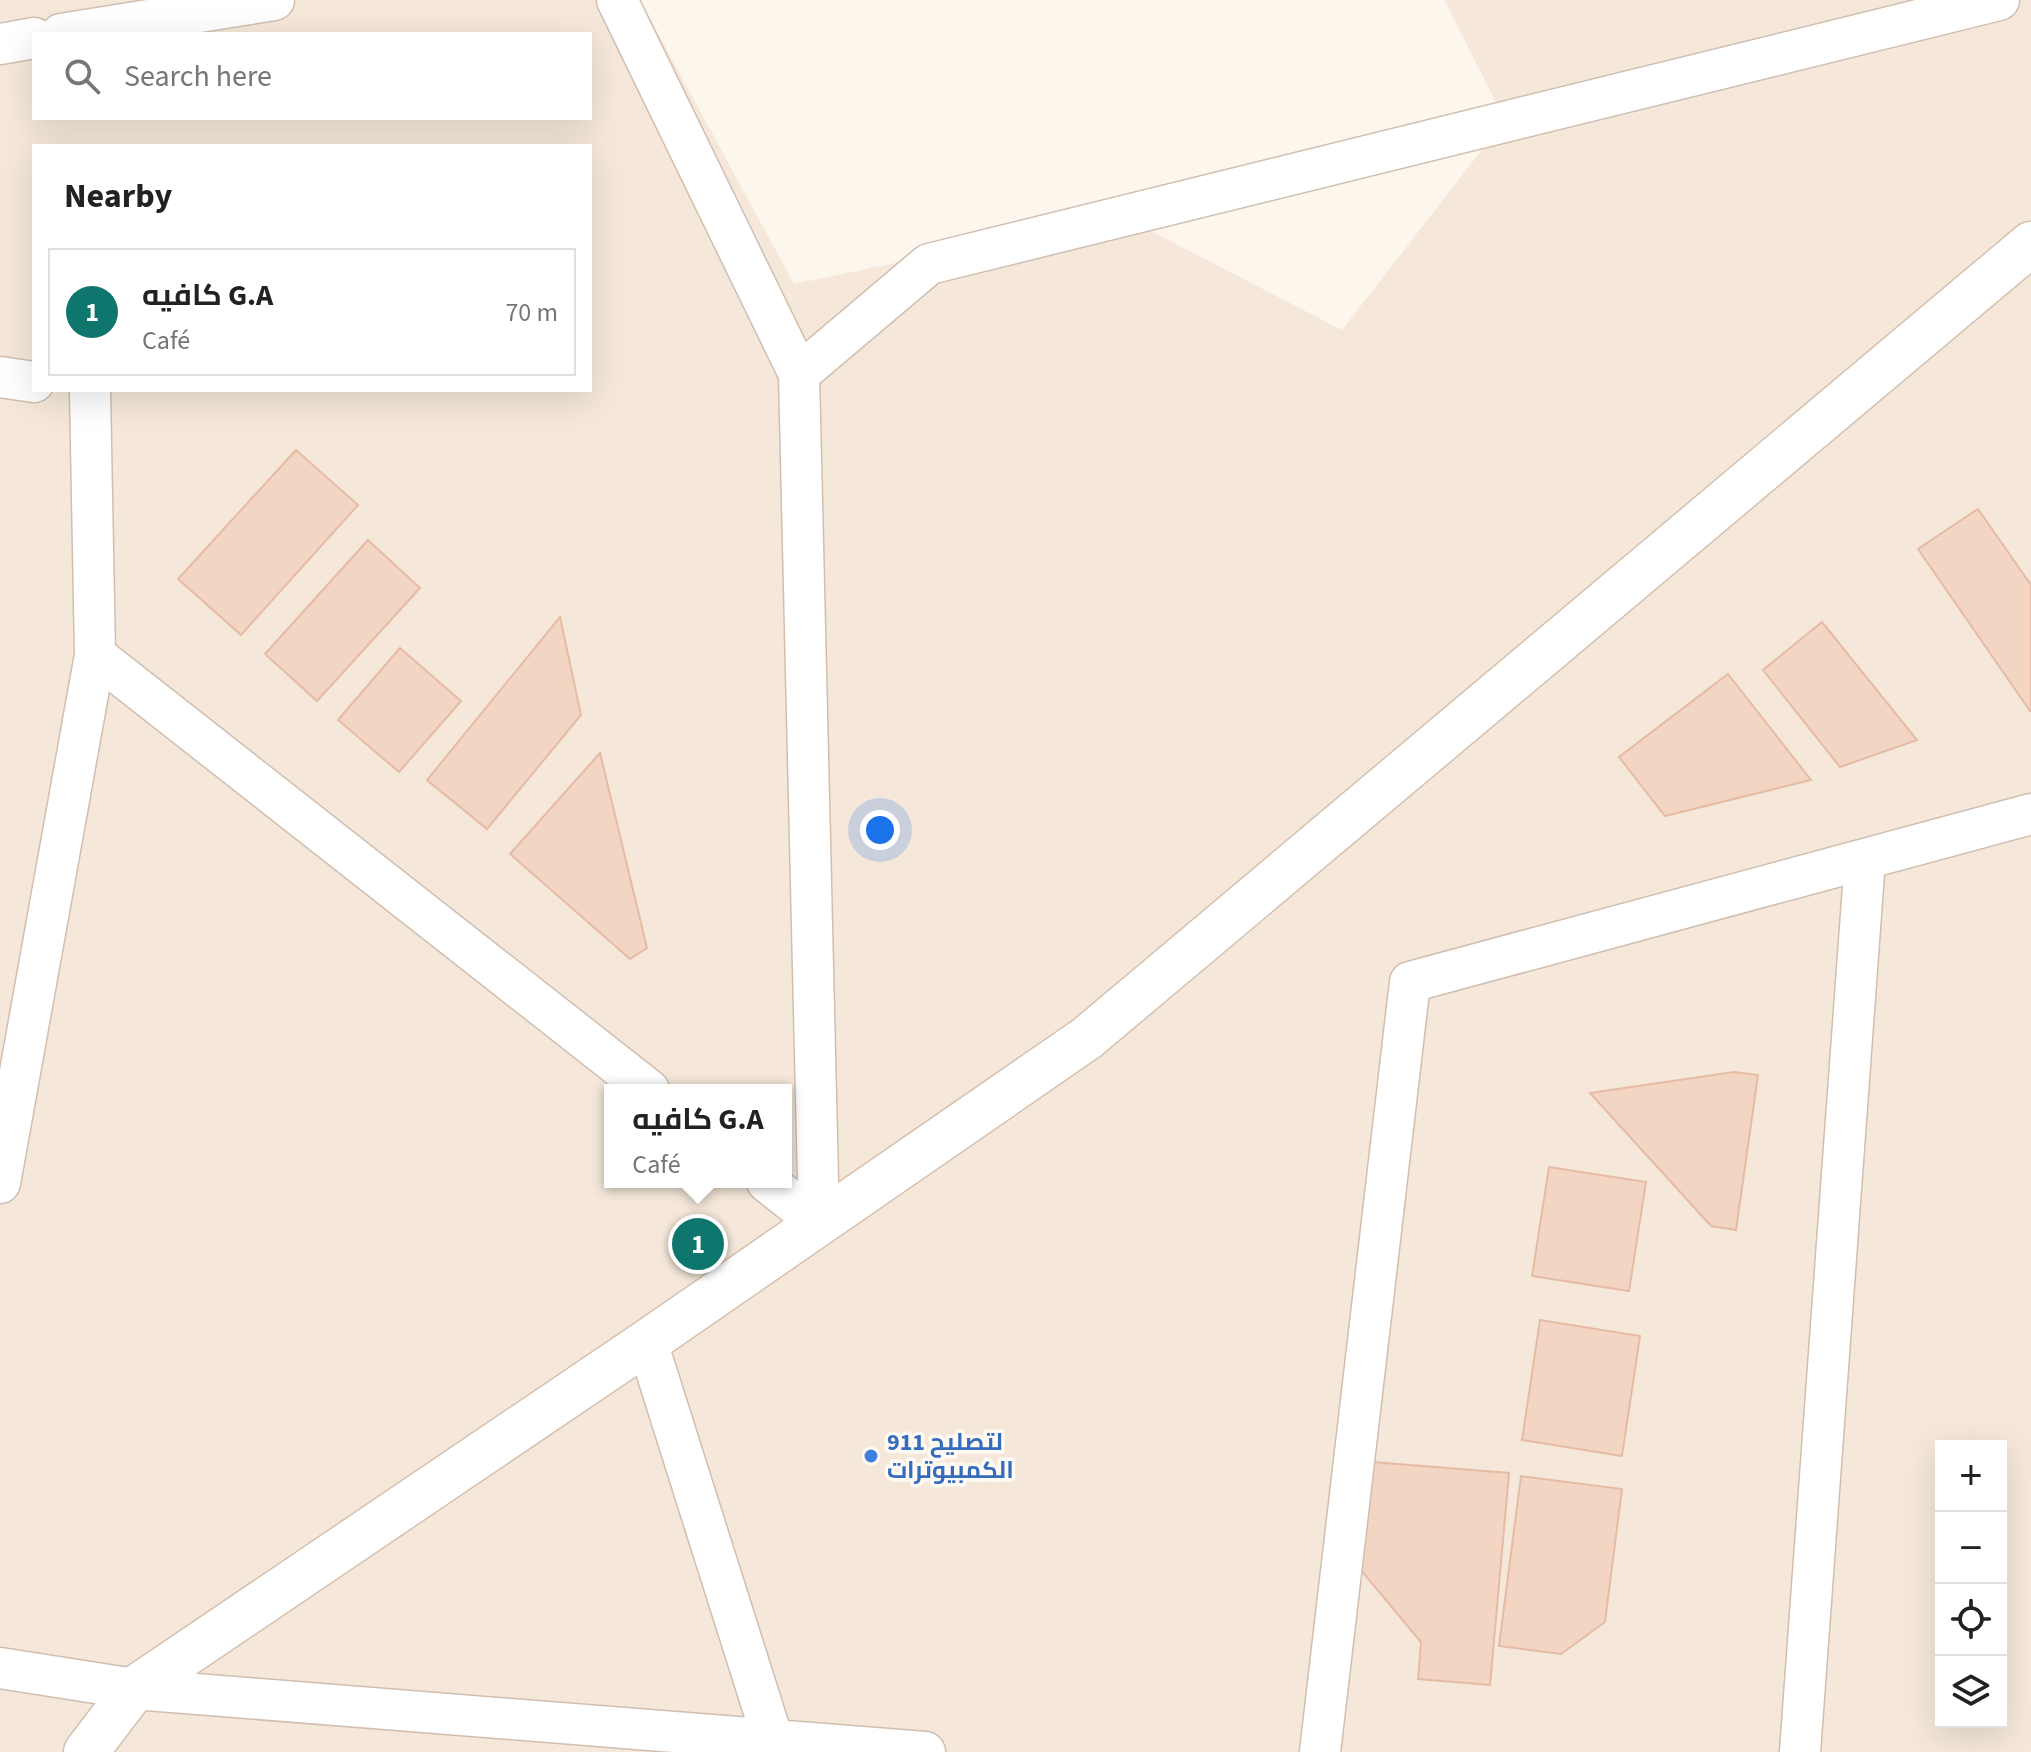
<!DOCTYPE html>
<meta charset="utf-8">
<style>
:root{--surface:#fff;--page:#f6f6f6;--text:#222;--muted:#767676;--line:#e0e0e0;--accent:#0f766e}
body{margin:0;font-family:"Source Sans 3",Cairo,sans-serif;background:var(--page);color:var(--text)}
.controls{position:absolute;right:24px;bottom:24px;display:grid;overflow:hidden;border-radius:0px;box-shadow:0 8px 32px #0002}
.controls button{width:72px;height:72px;display:grid;place-items:center;padding:0;border:0;border-bottom:2px solid var(--line);background:var(--surface);color:var(--text);font:40px sans-serif}
.you{position:absolute;left:880px;top:830px;width:28px;height:28px;margin:-20px;border:6px solid #fff;border-radius:50%;background:#1a73e8;box-shadow:0 0 0 12px #1a73e833}
.badge{display:grid;place-items:center;width:52px;height:52px;border-radius:50%;background:var(--accent);color:#fff;font-size:26px;font-weight:700}
.pin{position:absolute;translate:-50% -50%;border:4px solid #fff;box-shadow:0 2px 8px #0006}
.popup{position:absolute;left:604px;top:1084px;width:188px;height:104px;box-sizing:border-box;display:grid;place-content:center;border-radius:0px;background:var(--surface);filter:drop-shadow(0 2px 6px #0005);font-size:26px;white-space:nowrap;color:var(--muted)}
.popup b{font-size:30px;color:var(--text)}
.popup::after{content:'';position:absolute;left:50%;top:100%;margin-left:-16px;border:16px solid transparent;border-top-color:var(--surface)}
.list{margin:0;padding:0;list-style:none}
h2{display:flex;justify-content:space-between;align-items:center;height:104px;margin:0;padding:0 32px;font-size:34px}
h2 small{font-size:26px;font-weight:400;color:var(--muted)}
.list li{display:grid;grid-template-columns:52px 1fr auto;gap:24px;align-items:center;box-sizing:border-box;height:128px;margin:0 16px 16px;padding:0 16px;border:2px solid var(--line);border-radius:0px}
.list b{display:block;font-size:30px;white-space:nowrap}
.list p{margin:0;font-size:26px;white-space:nowrap;color:var(--muted)}
.list em{font-size:26px;font-style:normal;color:var(--muted)}
.icon{flex:none;width:44px;height:44px;fill:none;stroke:currentColor;stroke-width:2;stroke-linecap:round;stroke-linejoin:round}
.map{position:relative;flex:none;width:2031px;height:1752px;overflow:hidden}
.search{position:absolute;background:var(--surface);box-shadow:0 8px 32px #0002;left:32px;top:32px;width:560px;height:88px;display:flex;align-items:center;gap:20px;box-sizing:border-box;padding:0 28px;border-radius:0px;color:var(--muted);font-size:30px}
.panel{position:absolute;background:var(--surface);box-shadow:0 8px 32px #0002;left:32px;top:144px;width:560px;height:248px;border-radius:0px}
.map>svg:first-child{display:block}
.residential{fill:#f5e8da;fill-rule:evenodd}
.building{fill:#f3d5c3;stroke:#e6bba3;stroke-width:2}
.lines{fill:none;stroke-linecap:round;stroke-linejoin:round}
.street-casing{stroke:#d1beb0;stroke-width:43}
.secondary-casing{stroke:#d6c0b0;stroke-width:47}
.street{stroke:#fff;stroke-width:40}
.secondary{stroke:#fff;stroke-width:44}
.shop-dot{fill:#3f7fe0;stroke:#fffaf3;stroke-width:3}
.labels{text-anchor:middle;dominant-baseline:central;stroke-width:7;stroke-linejoin:round;paint-order:stroke}
.shop-label{font-size:24px;font-weight:bold;fill:#366cbe;stroke:#fffaf3;text-anchor:start}
</style>
<div class="map">
<svg width="2031" height="1752" viewBox="0 0 2031 1752">
<rect width="100%" height="100%" fill="#fdf6ec"/>
<path class="residential" d="M0,0h640l154,284 328,-68 220,114 163,-210 -61,-120h587v1752h-2031zM34,34h556v84h-556zM34,146h556v244h-556zM610,1090h176v92h-176zM1941,1446h60v276h-60z"/>
<path class="building" d="M296,450l62,55 -117,130 -63,-56z
M1978,509l53,76v126h-1l-112,-162z
M368,540l52,48 -103,113 -52,-47z
M560,617l21,98 -94,114 -60,-49z
M1822,622l95,118 -77,27 -77,-97z
M400,648l61,53 -62,71 -61,-52z
M1728,674l83,106 -146,36 -46,-59z
M600,753l47,195 -17,11 -120,-105z
M1734,1072l24,3 -22,155 -25,-4 -121,-133z
M1549,1167l97,15 -17,109 -97,-15z
M1540,1320l100,16 -18,120 -100,-16z
M1335,1459l174,14 -19,212 -72,-6 3,-37 -92,-110z
M1521,1476l101,13 -17,133 -44,32 -62,-8z"/>
<g class="lines">
<g class="street-casing">
<path id="street" d="M617,0l182,374 20,849
M61,34l213,-34
M0,44l34,-6
M799,374l130,-110 1070,-264
M0,377l34,5
M95,655l554,435
M767,1182l52,41
M0,1183l95,-528 -5,-265
M647,1342l126,398
M0,1668l134,21 791,63
M1320,1752l90,-770 621,-168
M1800,1752l65,-893"/>
</g>
<g class="secondary-casing">
<path id="secondary" d="M86,1752l48,-63 513,-347 440,-304 944,-794"/>
</g>
<use href="#street" class="street"/>
<use href="#secondary" class="secondary"/>
</g>
<circle class="shop-dot" cx="871" cy="1456" r="8"/>
<g class="labels">
<g class="shop-label">
<text x="887" y="1442">911 لتصليح<tspan x="887" dy="28">الكمبيوترات</tspan></text>
</g>
</g>
</svg>
<div class="controls">
<button>+</button>
<button>−</button>
<button><svg class="icon" aria-label="locate" viewBox="0 0 24 24"><circle cx="12" cy="12" r="6"/><path d="M12 2v4M12 18v4M2 12h4M18 12h4"/></svg></button>
<button><svg class="icon" aria-label="layers" viewBox="0 0 24 24"><path d="M12 4l9 5-9 5-9-5zM3 14l9 5 9-5"/></svg></button>
</div>
<div class="you"></div>
<div class="pin badge" style="left:698px;top:1244px">1</div>
<div class="popup"><b>كافيه G.A</b>Café</div>
<div class="search"><svg class="icon" aria-label="search" viewBox="0 0 24 24"><circle cx="10" cy="10" r="6"/><path d="M15 15l6 6"/></svg>Search here</div>
<section class="panel">
<h2>Nearby<small></small></h2>
<ul class="list">
<li><span class="badge">1</span><div><b>كافيه G.A</b><p>Café</p></div><em>70 m</em></li>
</ul>
</section>
</div>
